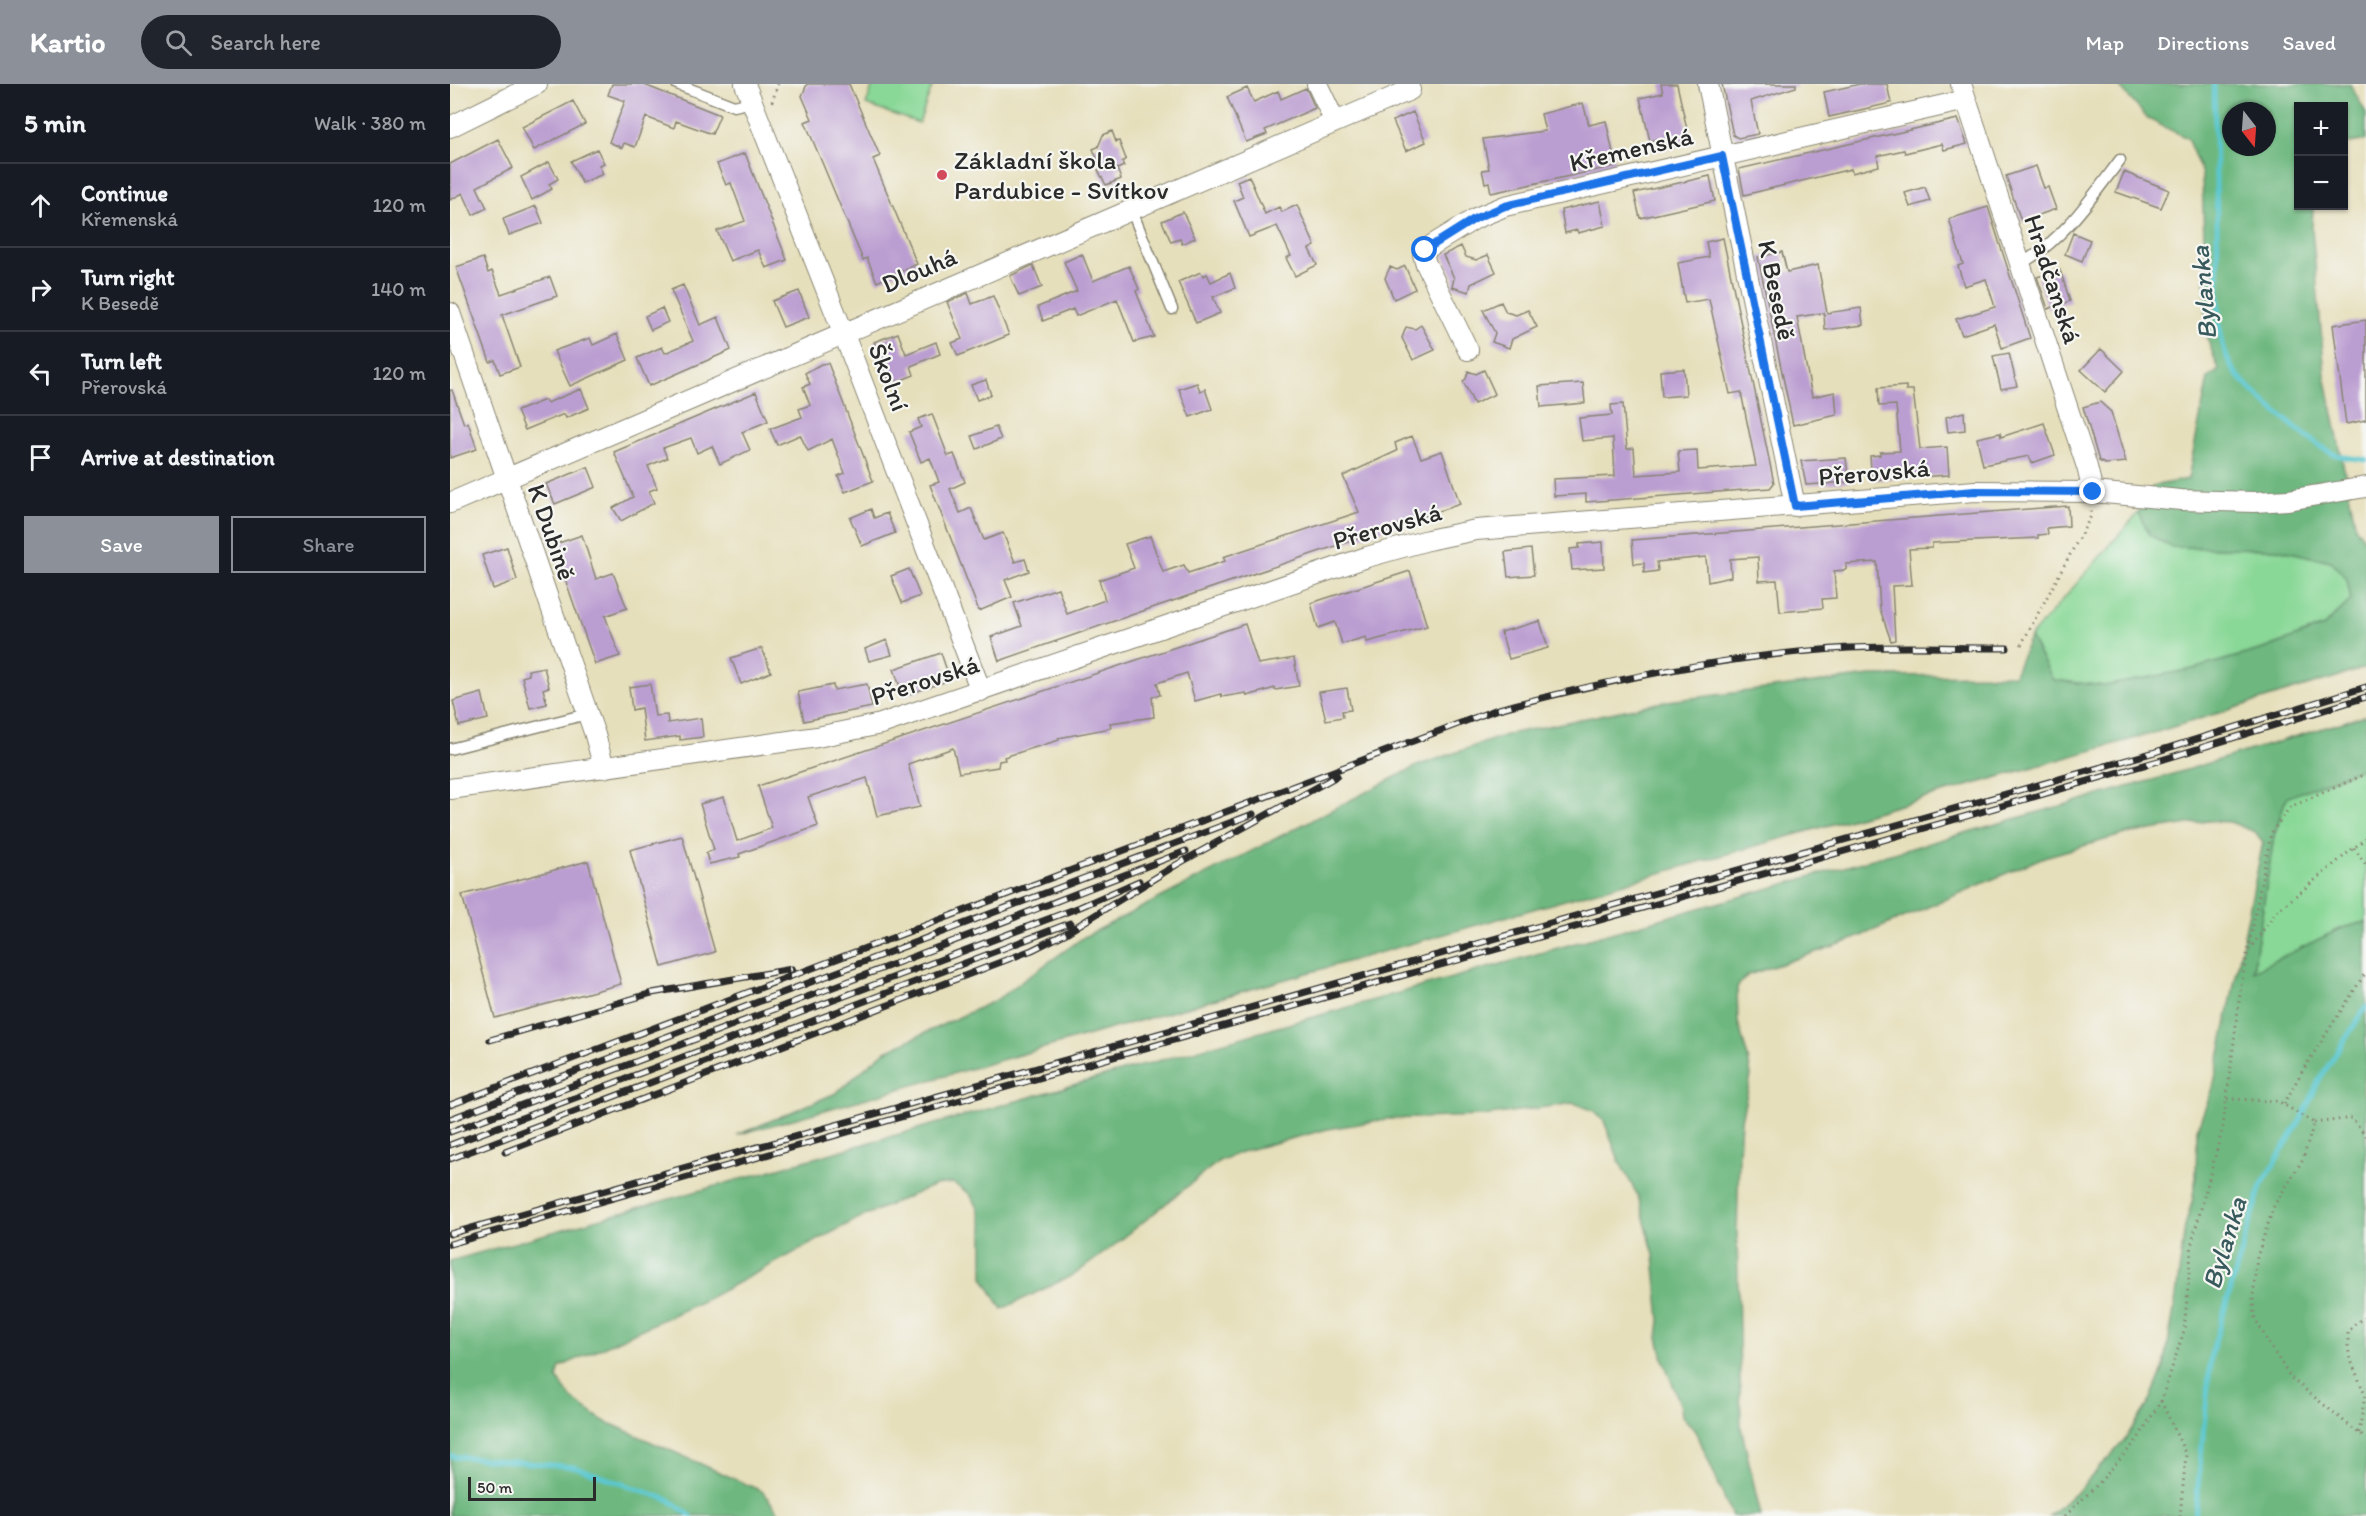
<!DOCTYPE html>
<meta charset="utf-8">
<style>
:root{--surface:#171b24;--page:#20242c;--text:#f1f3f6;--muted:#9ea1a6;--line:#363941;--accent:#8c9099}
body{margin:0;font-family:Itim,sans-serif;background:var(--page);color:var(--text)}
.controls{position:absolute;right:18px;top:18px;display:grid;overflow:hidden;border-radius:0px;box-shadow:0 2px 4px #0004}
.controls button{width:54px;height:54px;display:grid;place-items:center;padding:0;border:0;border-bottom:2px solid var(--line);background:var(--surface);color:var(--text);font:30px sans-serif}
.compass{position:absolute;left:1772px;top:18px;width:54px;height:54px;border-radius:50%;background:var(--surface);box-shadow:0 2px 4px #0004;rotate:163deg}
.scale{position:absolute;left:18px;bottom:15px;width:128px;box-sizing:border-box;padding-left:6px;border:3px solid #2b2b2b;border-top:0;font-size:16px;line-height:21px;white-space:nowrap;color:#2b2b2b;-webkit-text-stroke:4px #f6f6f2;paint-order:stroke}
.stop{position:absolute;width:18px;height:18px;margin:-14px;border:4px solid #1a73e8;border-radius:50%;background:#fff}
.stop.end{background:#1a73e8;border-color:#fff;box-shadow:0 2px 6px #0008}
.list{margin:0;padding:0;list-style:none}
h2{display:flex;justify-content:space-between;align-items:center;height:78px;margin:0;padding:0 24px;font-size:26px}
h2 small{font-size:20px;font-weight:400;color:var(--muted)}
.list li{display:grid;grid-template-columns:39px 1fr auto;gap:18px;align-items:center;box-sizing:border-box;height:84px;padding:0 24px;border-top:2px solid var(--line)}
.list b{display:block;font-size:22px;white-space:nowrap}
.list p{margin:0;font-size:20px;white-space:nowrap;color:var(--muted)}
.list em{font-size:20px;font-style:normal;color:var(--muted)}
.actions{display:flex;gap:12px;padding:18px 24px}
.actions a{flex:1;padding:14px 0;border:2px solid var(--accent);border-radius:0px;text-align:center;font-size:21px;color:var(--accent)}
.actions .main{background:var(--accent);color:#fff}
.icon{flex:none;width:33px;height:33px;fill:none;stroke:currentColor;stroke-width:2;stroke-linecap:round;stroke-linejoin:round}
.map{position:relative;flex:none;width:1916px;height:1432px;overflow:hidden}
header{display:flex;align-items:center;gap:36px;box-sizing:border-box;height:84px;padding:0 30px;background:var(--accent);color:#fff}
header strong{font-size:28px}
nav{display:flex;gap:33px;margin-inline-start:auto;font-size:21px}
.search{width:420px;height:54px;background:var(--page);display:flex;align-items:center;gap:15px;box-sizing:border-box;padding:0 21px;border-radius:33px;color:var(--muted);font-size:22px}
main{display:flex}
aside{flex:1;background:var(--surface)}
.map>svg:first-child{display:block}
.green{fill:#89d897;stroke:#5a8261;stroke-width:1.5}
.forest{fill:#6eb880;stroke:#4c7256;stroke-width:1.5;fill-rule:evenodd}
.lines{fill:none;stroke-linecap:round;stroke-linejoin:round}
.stream{stroke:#5ac7d0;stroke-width:5}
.building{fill:#bb9ed1}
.service-casing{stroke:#888573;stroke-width:13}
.minor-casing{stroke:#888573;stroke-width:22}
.path{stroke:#888573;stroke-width:3;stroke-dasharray:1.5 4.5;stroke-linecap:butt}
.service{stroke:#fff;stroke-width:10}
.minor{stroke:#fff;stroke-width:20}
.rail-casing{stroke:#2b2b2b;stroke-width:7}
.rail{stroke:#f6f6f2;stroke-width:4.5;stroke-dasharray:14;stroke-linecap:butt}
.route{stroke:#1a73e8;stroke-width:8}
.poi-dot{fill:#d1495b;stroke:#f6f6f2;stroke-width:2}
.labels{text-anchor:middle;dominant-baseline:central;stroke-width:4.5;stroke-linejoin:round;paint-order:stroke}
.street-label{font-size:26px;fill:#2b2b2b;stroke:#f6f6f2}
.poi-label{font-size:26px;fill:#2b2b2b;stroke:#f6f6f2;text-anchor:start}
.water-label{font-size:27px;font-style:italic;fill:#395a5d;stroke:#f6f6f2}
</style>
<header>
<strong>Kartio</strong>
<div class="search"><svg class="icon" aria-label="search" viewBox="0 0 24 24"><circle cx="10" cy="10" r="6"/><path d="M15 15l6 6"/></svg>Search here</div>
<nav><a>Map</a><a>Directions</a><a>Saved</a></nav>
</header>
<main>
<aside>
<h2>5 min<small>Walk · 380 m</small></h2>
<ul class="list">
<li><svg class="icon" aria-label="ahead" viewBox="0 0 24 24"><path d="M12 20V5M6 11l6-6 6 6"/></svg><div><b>Continue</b><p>Křemenská</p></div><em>120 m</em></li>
<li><svg class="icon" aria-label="right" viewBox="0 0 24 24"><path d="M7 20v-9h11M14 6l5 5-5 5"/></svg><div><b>Turn right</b><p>K Besedě</p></div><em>140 m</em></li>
<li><svg class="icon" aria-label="left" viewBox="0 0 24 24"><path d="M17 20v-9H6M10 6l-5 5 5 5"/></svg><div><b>Turn left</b><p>Přerovská</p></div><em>120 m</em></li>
<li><svg class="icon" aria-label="arrive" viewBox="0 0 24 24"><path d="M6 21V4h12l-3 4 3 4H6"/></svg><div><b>Arrive at destination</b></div></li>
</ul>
<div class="actions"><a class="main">Save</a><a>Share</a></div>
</aside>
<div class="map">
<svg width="1916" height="1432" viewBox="0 0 1916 1432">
<rect width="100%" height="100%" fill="#f6f6f2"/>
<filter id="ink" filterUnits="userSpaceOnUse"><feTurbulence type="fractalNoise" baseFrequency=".0167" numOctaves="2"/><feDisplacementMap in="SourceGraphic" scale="12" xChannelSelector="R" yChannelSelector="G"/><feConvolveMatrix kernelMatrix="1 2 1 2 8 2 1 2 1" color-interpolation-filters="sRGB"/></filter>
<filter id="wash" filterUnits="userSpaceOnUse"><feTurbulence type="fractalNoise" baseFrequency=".008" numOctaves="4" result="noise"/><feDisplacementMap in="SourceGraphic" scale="24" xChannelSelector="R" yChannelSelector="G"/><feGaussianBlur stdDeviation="1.35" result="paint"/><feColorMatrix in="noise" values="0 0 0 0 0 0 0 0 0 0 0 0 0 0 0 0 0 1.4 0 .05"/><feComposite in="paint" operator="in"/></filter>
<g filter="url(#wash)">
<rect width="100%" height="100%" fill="#e6dfbb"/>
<path class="green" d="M423,0h60l-14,39 -53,-18z
M1688,429l12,22 21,12 105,2 55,12 16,18 4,22 -27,25 -57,22 -74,21 -88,17 -52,-6 -23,-43z
M1916,682v156l-24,6 -89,43 21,-135 12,-39z"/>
<path class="forest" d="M1667,0h233l16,29v27l-22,4v-38h-46v100h15l-1,23 13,146 31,153 10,13v127l-216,66 -1413,401 99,-42 48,-41 112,-52 88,-63 333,-171 92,-32 159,-33 202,-25 144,-1 16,-38 23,43 52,6 88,-17 74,-21 57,-22 27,-26 -4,-21 -16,-18 -55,-12 -105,-2 -21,-12 -12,-22 15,-27 35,-7 20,-101 11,-8 -12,-32 -5,-164 -15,-36 -39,-19zM1781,27h36v36h-36z
M1916,631v51l-80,32 -12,38 -21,135 89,-43 24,-6v145l-4,22 4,12v415h-317l32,-28 42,-46 26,-39 15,-36 11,-63 10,-78 7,-24 4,-25 1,-48 16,-41 50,-246 -8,-10 -25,-10 -23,-1 -81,13 -82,23 -195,84 -101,34 -11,12 1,35 10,36 3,18 -10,44 -2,34 -2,82 4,191 20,89h-29l-36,-85 -14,-15 -1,-9 -18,-48 -5,-22 2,-16 -6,-66 -16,-59 -18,-33 -16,-42 -10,-10 -20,-8 -91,13 -96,3 -59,10 -84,22 -25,10 -107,86 -37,27 -73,35 -19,-32v-50l-5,-20 -9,-14 -16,-10 -18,2 -76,33 -150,80 -149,69 -3,11 15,21 30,21 160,71 20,25h-332v-255l1713,-484z"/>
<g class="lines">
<path class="stream" d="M1764,0l5,236c2,16 4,32 12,46 12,21 80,77 103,88 9,4 22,4 32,6
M0,1372l125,11 94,33 22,16
M1745,1432l16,-161 50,-169 43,-72 15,-34 47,-73"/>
</g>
<g id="blocks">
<path class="building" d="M162,0h30l78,31 -8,19 -36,-13 -2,7 -28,-11 -11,30 -11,-4 -2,5 -13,-6 16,-41 -17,-6z
M357,0h42l31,72 -7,3 44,105 -40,18 -10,-24 -4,2 -58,-138 7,-3 -10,-23z
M1211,0h16l13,59 -30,7 -3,-11 -7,2 -10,-43 23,-5z
M1272,0h74v3l-45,14 7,33 -20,4 -5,-3z
M1410,0h27l4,19 -62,14 -5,-25z
M797,4l7,14 24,-11 3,8 25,-11 9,20 -50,22 2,4 -21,8 -19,-45z
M123,17l12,23 -51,26 -12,-23z
M1133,19l6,22 17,-4 10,45 -125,27 -2,-11 -4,1 -3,-13 7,-1 -6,-30 62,-8 -4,-17z
M963,28l13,30 -20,9 -13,-30z
M1508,35l9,25 -23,6 -2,-6 -37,9 -1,-3 -27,6 2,10 -27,7 -1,-4 -107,26 -5,-26z
M662,47l4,11 3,-1 7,18 -4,3 2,4 -7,3 4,10 -15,6 -8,-15 3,-2 -8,-19 5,-2 5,-12z
M48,55l15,29 -36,19 10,21 -14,7 -10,-22 -13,7v-36z
M147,65l7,14 -5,2 4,9 -21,9 -11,-22z
M295,69l42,107 -21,8 -8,-18 -28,11 -13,-30 28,-10 -14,-38 -5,2 -9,-21z
M99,78l9,17 -9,5 3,5 -20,11 -11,-23z
M1586,82l8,22 4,-1 8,22 -35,12 -15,-45z
M1674,88l45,18 -8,18 -45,-16z
M799,92l16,38 14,-7 3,5 15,-7 18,41 -6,3 8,16 -22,11 -9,-18 5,-2 -14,-30 -28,11 -15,-36 9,-4 -6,-16z
M1260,92l5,25 -75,17 -6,-25z
M1475,103l5,14 -20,6 -5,-14z
M1150,117l5,25 -27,7 -1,-3 -12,3 -4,-23z
M86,122l7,17 -34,12 -6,-16z
M1538,123l42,131 -28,10 -8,-24 -32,11 -6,-16 39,-12 -9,-28 -22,7 -6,-20 5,-2 -14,-45z
M733,128l12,26 -13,6 -2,-5 -9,3 -9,-21z
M1623,149l17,7 -8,21 -17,-7z
M1273,154l51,245 -4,5 -184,14v-8l-32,2 -1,-17 62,-3 -2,-38 -31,3 -3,-23 33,-3 -1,-10 12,-1 4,45 7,-1 2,27 44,-3 -2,-21 19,-1 1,20 58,-4 -15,-74 -11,2 -21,-95 -24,4 -7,-40 31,-6 -3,-15z
M1011,162l5,11 10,3 12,-5 8,17 -25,12 -2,8 -17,-5 2,-9 -11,-23z
M1332,168l5,20 31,-7 9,48 34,-5 2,17 -38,5 -1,-17 -27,4 15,80 23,-5 2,23 -44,10 -35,-168z
M632,170l11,27 36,-15 10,23 -3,2 18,46 -20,5 -17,-43 -41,17 -3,-7 -30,12 -5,-14 39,-16 -13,-29z
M33,174l5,15 4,-2 9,23 49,-17 7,19 -55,19 18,52 -20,7 -5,-14 -5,2 -34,-95z
M583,181l9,22 -23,9 -9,-20z
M955,182l10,23 -21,10 -9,-21 5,-11 7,3z
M1610,186l10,31 -22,8 -11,-32z
M751,188l2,4 4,-2 4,8 19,-9 5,15 -22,9 7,16 -24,10 -18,-41z
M233,201l17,40 18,-8 13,33 -82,36 -12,-28 25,-11 3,6 28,-12 -22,-51z
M349,207l10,26 -26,10 -11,-26z
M518,209l4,11 21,-8 16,39 -51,21 -6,-13 10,-4 -15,-37z
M1051,218l5,10 10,3 12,-5 9,17 -25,12 -3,9 -17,-6 3,-9 -12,-23z
M212,224l6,14 -17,8 -6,-14z
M1916,236v100l-20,4 -13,-99z
M971,241l14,25 -22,10 -11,-22 4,-11 9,2z
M448,249l8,21 30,-12 4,12 -29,12 3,9 -23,9 -17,-42z
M167,250l11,26 -58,26 -16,-35 36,-13 3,7z
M1651,265l23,22 -19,21 -24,-22z
M1559,269l8,33 -16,3 -8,-33z
M378,279l45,118 -28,11 -7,-16 7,-3 -13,-34 -24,12 -8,-16 -23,10 -7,-16 32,-12 -3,-8 11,-4 -7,-18 7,-3 -5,-11 16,-9z
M1234,285l2,26 -24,2 -2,-26z
M1034,286l11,24 -21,10 -11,-23 3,-2 2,-8 8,3z
M536,296l5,15 -14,5 -6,-15z
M747,299l3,8 5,-2 7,20 -22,8 -11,-28z
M1133,299l2,20 -44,4 -2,-21z
M1456,302v4h7l7,59 27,-2 2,28 -77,5 -2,-24 10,-1v-3l20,-1 -4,-46 -17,1 -1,-18z
M131,305l8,19 -23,10 -2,-4 -39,16 -8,-19 28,-11 2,3z
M0,306h2l12,34 4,-2 9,27 -27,9z
M306,308l12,29 -26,11 8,18 -30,14 -8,-18 -15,7 -6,-15 -28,10 4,10 -19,8 9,22 -8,3 5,12 -33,18 -8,-13 20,-11 -19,-45z
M1650,318l11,10 15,50 -21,2 -6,-3 -16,-54z
M1514,328l1,18 -17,2 -2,-15z
M482,330l16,42 6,-2 11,28 -15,7 10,24 11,-5 13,32 19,-7 12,29 10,-3 4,12 -24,9 7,17 -33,14 -49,-126 9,-3 -9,-24 -9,4 -12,-30 12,-5 -3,-8z
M1594,339l11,32 -23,8 -3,-7 -46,9 -6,-27 23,-5 1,4z
M546,343l5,12 -24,10 -5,-13z
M962,352l9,22 21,-7 18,53 -317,107 -144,50 -8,-24 31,-11 -8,-23 44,-15 9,26 38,-14 -6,-20 35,-12 -9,-24 25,-8 13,36 21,-7 4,8 37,-12 -2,-4 136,-45 -16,-36 54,-25 -2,-8z
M1396,374l3,24 -43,3 -5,-24z
M138,383l8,20 -41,17 -9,-20z
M1618,422l1,20 -22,2 1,6 -10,1v3l-106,5v5l-23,1 3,36 -20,1 3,54 -4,1 -11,-32 -3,-47 -31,2v6l-12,1 2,27 -14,1 1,9 -43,4 -3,-32 -18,1 -1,-24 -28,2 1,18 -23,5 -2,-25 -49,5 1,9 -14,2v-10l-10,1 -2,-24z
M421,425l3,9 13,-5 8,20 -33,13 -12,-28z
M132,451l14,44 17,-6 14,35 -22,8 15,40 -25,8 -42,-119z
M1153,458l1,26 -32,2 -2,-21 9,-1v-4z
M57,463l10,33 -24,9 -11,-34z
M1081,465l3,26 -26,2 -3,-25z
M459,485l11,27 -18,7 -11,-27z
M960,487l17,55 -60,16 -1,-5 -24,7 -7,-22 -17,6 -7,-25z
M1090,537l8,27 -39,11 -8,-27z
M795,540l13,40 36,-6 5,28 -24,4v-2l-28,8 -1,-3 -24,4 -1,-3 -26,7 -8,-28 -30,10 3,12 -8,2 2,20 -44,6 1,5 -53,10 1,2 -55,17 1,3 -6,1 -1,6 -39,6 -6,-25 -45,16 12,43 -43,9 -10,-38 -59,19 10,29 -79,28 1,3 -31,7 -3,-11 8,-3 -14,-46 24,-7 13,44 35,-13 -14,-42z
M437,556l5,15 -23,6 -4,-12z
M312,564l9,24 -30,12 -10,-26z
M491,569l9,27 -47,16 -9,-27z
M94,583l5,20 -6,2 4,15 -17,4 -8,-31 7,-2 -1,-5z
M200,600l5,32 12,-1 1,8 33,-5 2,19 -23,3v-4l-35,5 -4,-33 -9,2 -3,-23z
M417,600l5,23 -68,14 -6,-29 35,-7 1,5z
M897,604l4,22 -9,1 1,6 -17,3 -7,-28z
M32,609l6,26 -29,7 -6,-25z
M232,752l33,116 -53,15 -32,-117z
M138,777l33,123 -126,34 -33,-123z"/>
</g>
</g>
<g filter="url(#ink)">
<use href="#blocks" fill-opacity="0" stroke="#888573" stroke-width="1.5"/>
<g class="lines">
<g class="service-casing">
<path id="service" d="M227,0l57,22 18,-4
M681,125l41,100
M1570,180c42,-22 72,-67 100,-104
M0,665l137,-35"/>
</g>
<g class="minor-casing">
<path id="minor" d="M295,0l98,248 138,359
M867,0l18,38
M1258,0l87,422
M1511,0l126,383 6,25
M0,43l87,-43
M0,229l145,422 9,33
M1018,266l-42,-86 -3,-10 6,-7 47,-29 29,-12 461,-106
M0,419l960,-413
M0,705l367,-52 64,-13 486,-167 61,-17 48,-10 499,-39 118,1 88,8 73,2 34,-2 78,-13"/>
</g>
<path class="path" d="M322,18l6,-18
M1571,561l70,-129v-8
M1904,764l12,17
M1799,866l27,-38 90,-74
M1777,1015l51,2 36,22 -11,36 -29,47 -17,51 -4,40 1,19 15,28 22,34 75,61
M1834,1020l17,-31 65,-101
M1864,1039l38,-5 14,18
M1711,1317l25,54 -6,61
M1909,1349l6,-38 -15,-37 -2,-11v-15l9,-10 9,-5
M1615,1432l34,-33 38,-43 24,-39 23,-70 8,-89 31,-115 18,-141 30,-153 19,-26 76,-33"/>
<use href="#service" class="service"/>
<use href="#minor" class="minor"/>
<g class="rail-casing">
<path id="rail" d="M40,956l162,-47 140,-24
M0,1021l1045,-395c112,-30 224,-53 339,-61 58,-4 116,-1 173,-1
M0,1035l803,-305
M0,1048l460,-174 276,-107
M0,1061l630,-238 59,-26
M55,1068l527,-202 34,-17 110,-68 161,-89
M0,1075l620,-236
M0,1150l1705,-482 211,-65
M0,1160l1416,-399 292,-84 208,-64"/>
</g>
<use href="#rail" class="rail"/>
</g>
</g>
<g class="lines" filter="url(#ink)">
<path class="route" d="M975,166l51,-32 29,-12 217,-50 73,350 180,-15 118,1"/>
</g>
<circle class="poi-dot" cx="492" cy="91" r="6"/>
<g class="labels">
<g class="street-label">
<text transform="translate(1181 65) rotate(-13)">Křemenská</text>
<text transform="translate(469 186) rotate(-23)">Dlouhá</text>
<text transform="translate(1603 195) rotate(72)">Hradčanská</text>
<text transform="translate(1327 206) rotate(78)">K Besedě</text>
<text transform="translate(439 293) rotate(69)">Školní</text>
<text transform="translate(1424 388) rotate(-5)">Přerovská</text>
<text transform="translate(937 442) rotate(-16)">Přerovská</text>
<text transform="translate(102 448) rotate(71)">K Dubině</text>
<text transform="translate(475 596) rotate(-18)">Přerovská</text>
</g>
<g class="poi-label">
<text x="504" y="76">Základní škola<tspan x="504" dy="30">Pardubice - Svítkov</tspan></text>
</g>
<g class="water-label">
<text transform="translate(1753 209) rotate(-95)">Bylanka</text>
<text transform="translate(1774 1159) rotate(-73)">Bylanka</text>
</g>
</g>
</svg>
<div class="controls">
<button>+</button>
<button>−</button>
</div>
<svg class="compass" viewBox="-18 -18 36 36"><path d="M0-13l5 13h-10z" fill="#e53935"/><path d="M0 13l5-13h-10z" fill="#9ea1a6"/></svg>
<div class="scale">50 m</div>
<div class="stop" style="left:975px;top:166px"></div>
<div class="stop end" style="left:1643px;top:408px"></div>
</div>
</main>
